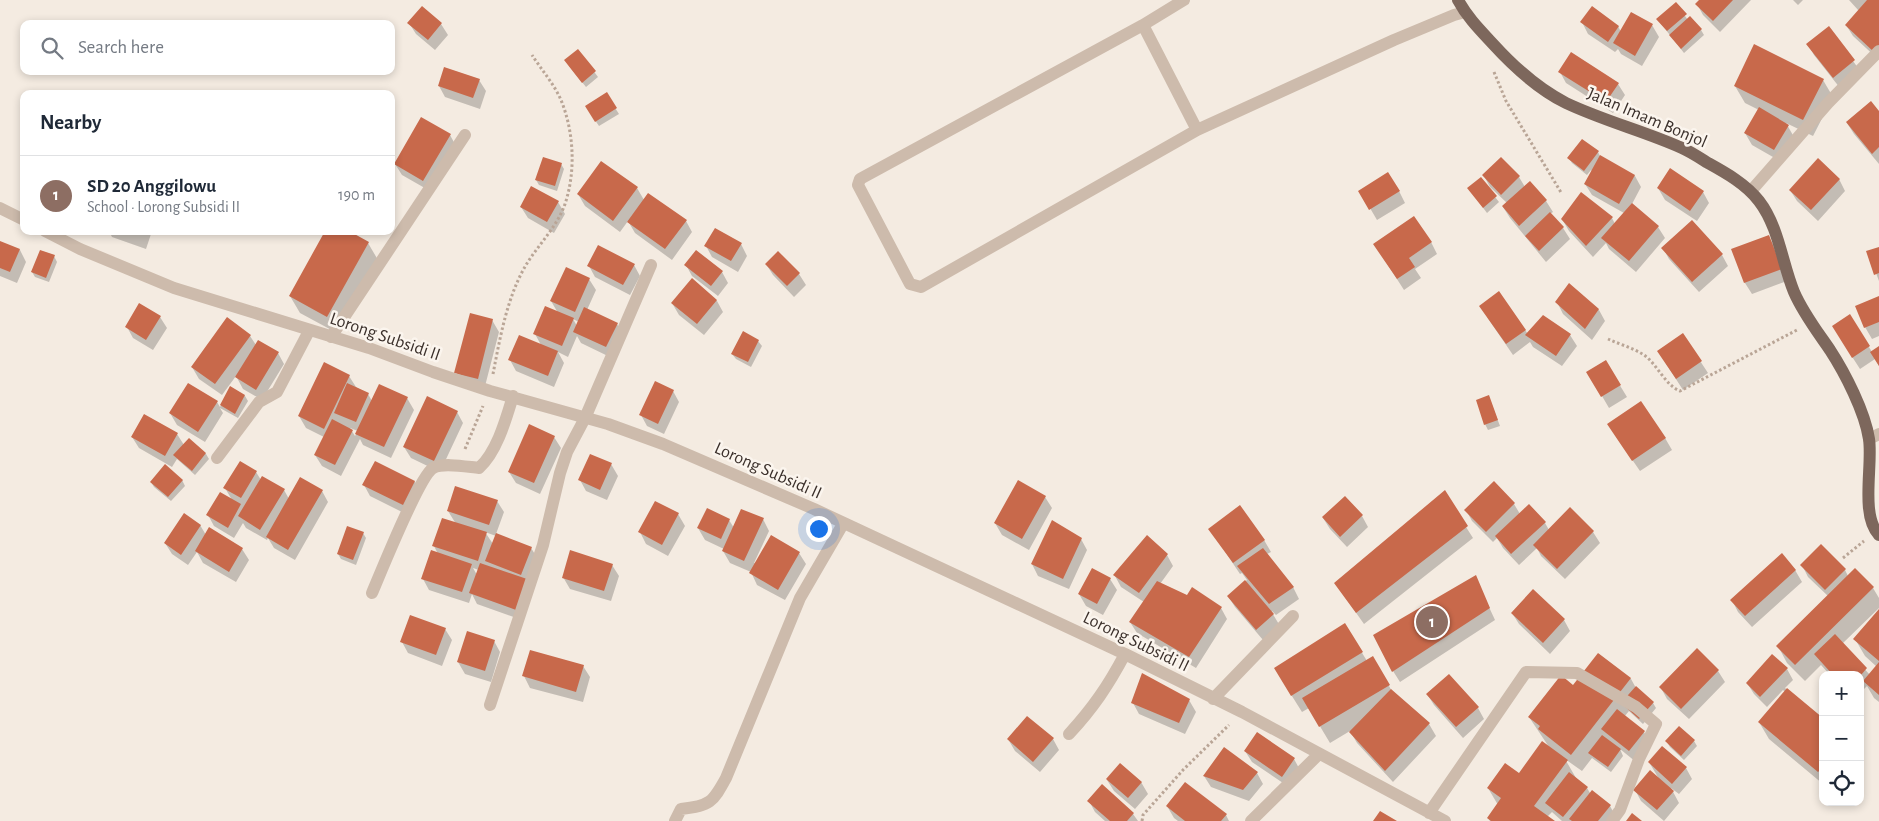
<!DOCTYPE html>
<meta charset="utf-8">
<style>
:root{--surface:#fff;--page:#f2f2f3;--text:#1f2937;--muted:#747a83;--line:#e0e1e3;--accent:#1f5a5e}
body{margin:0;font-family:"Alegreya Sans",sans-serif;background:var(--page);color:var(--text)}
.controls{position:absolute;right:15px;bottom:15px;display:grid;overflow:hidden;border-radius:10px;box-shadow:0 2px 8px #0003}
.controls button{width:45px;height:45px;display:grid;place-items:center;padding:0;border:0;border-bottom:1px solid var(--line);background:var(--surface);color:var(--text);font:25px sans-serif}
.you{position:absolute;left:818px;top:528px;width:18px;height:18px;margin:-12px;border:4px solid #fff;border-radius:50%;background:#1a73e8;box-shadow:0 0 0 8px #1a73e833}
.badge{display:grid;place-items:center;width:32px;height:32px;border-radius:50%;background:var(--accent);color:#fff;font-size:16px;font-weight:700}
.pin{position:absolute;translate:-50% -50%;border:2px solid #fff;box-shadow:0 1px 5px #0006}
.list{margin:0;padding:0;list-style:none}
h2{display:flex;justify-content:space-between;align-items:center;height:65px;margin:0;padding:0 20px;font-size:21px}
h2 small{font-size:16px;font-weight:400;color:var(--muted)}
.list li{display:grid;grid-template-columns:32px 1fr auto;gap:15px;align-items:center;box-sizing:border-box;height:80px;padding:0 20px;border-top:1px solid var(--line)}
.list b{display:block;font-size:19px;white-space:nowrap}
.list p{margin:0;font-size:16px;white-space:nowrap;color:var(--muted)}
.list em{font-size:16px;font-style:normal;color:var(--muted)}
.icon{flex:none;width:28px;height:28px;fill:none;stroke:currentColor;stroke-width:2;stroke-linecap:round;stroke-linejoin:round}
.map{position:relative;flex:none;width:1879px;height:821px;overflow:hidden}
.search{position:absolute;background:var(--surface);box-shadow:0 2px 8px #0003;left:20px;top:20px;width:375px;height:55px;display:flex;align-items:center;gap:12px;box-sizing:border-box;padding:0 18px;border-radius:10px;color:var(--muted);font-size:19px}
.panel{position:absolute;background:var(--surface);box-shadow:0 2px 8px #0003;left:20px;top:90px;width:375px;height:145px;border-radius:10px}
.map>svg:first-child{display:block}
.shadow{fill:#0003;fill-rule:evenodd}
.building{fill:#c8694b}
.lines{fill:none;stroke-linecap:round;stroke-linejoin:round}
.path{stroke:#b9a596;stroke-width:3;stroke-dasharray:2.5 2.5;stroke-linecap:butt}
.minor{stroke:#cdbbac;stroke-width:12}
.primary{stroke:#7d675c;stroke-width:12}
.labels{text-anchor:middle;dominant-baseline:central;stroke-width:5;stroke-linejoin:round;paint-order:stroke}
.street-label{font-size:18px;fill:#3b302b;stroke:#fbf5ee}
</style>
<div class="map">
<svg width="1879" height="821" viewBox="0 0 1879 821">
<rect width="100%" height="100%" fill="#f4ebe1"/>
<path class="shadow" d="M1701,0h50l-31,32 -17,-17 -6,-11z
M1793,0h10l-5,5z
M1849,0h30v60l-26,-24 -7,-11 13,-14z
M1676,4l12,16 13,10 3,5 -20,18 -26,-33z
M1632,13l20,12 7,12 -17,29 -21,-12 -3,-5 -3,3 -27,-18 -6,-12 36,4 3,6z
M409,23l32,1 7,11 -13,15 -19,-16z
M1829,28l32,44 -21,16 -26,-33 -6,-11z
M578,50l20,27 -12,10 -17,-21z
M1560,72l58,12 7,11 -12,18 -47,-30z
M479,80l7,11 -6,18 -35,-12 -6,-11z
M1823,80l10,17 -20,39 -27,-13 8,14 -14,24 -28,-16 -7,-12 14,-23 -14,-7 -10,-17z
M606,94l13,20 -20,12 -13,-19z
M1879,113v51l-25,-30 -7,-11z
M450,135l6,11 -26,45 -28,-16 -7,-11z
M1598,152l2,4 35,20 6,11 -9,17 26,23 7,11 -29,34 -27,-23 -3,-6 -13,14 -24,-26 -7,-12 50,-1 3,6 9,-11 -32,-18 -7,-11 7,-13 -1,-1 -4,5 -15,-12 -3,-5z
M1501,159l18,18 6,10 21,14 7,11 -3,2 13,14 7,11 -24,23 -36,-44 -7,-11 4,-4 -17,-16 -6,-11z
M561,164l3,5 -7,22 -18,-6 -3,-5z
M1481,179l18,23 -12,11 -18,-24z
M1839,179l6,12 -27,30 -21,-20 -7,-11z
M532,188l26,14 7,12 -11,19 -26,-15 -7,-11z
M637,188l7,12 42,21 6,11 -20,28 -37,-27 -7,-12 -8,11 -35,-26 -7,-12z
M1658,188l45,4 6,11 -12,18 -32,-21z
M1360,191h39l6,12 -28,17z
M109,231h43l-6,18 -34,-12z
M1768,236l7,11 12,34 -35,13 -7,-11 -12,-33z
M0,242l20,8 6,12 -9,21 -17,-7z
M1431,242l6,12 -22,15 6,9 -17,12 -29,-45z
M368,243l10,17 -41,73 -37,-20 -10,-17z
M741,244l6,12 -9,16 -26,-15 -6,-11z
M1663,248l59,7 6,11 -29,26 -30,-33z
M1879,248v33l-11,-29z
M778,252l21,22 7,11 -12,12 -21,-22 -7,-11z
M54,256l3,6 -8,20 -14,-5 -3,-5z
M634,265l6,11 -10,19 -35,-18 -6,-11z
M686,265l36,7 6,11 -10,13 -26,-20z
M589,279l7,11 -9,20 30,14 6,11 -11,23 -31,-15 -4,-7 -9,21 -10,-5 6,11 -10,24 -38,-16 -6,-11 31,-15 -6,-11 23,-21 -7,-12zM573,319l6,3 -2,4z
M692,280l25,21 6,11 -19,23 -25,-20 -7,-12z
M1569,285l30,25 6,11 -13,19 -29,-26 -6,-12z
M1879,297v39l-7,3 -7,-12z
M1850,316l22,36 7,-4v18l-4,-7 -15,10 -20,-31z
M160,317l7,11 -14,22 -20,-12 -6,-11z
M1487,317l38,13 3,4 42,1 7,11 -15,20 -29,-19 -3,-5 -17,13z
M492,320l7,12 -15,58 -28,-17z
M1683,335l25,38 -25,17 -18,-28z
M250,336l6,9 22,8 6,11 -22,36 -19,-11 -7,-13 -14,19 -23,-16 -7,-12z
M758,341l4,5 -11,21 -15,-8 -4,-5z
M1605,361l22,36 -18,11 -21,-36z
M349,376l7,11 12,7 4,7 35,-3 7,12 -23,48 -28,-13 -3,-6 -19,37 -19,-10 -7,-11 9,-18 -18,-9 -7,-12zM350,428l8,3 -3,5z
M231,388l14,8 3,5 -10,17 -18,-10 3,5 -18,29 -28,-17 -7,-12 47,-11 3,5z
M673,391l6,11 -15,32 -17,-8 -6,-11z
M1489,397l11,29 -12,4 -3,-6z
M457,412l6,11 -23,49 -29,-14 -7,-11z
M144,416l33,18 7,11 5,-5 17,14 3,5 -14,16 -18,-16 -5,8 -33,-19 -7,-11z
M1615,435l50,3 7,12 -32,21z
M554,437l7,11 -21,46 -24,-11 -7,-11z
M375,463l40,19 6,12 -11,22 -40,-20 -6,-11z
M611,464l7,12 -11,24 -21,-9 -6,-11z
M256,472l5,8 23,10 5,9 33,-8 6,11 -33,58 -21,-12 -6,-10 -1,2 -21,-12 -3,-5 -9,15 -20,-12 -6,-11 24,-15 -7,-12z
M182,480l3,6 -14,15 -17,-14 -3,-5z
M1494,483l20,21 6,10 25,9 4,7 21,-21 23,23 7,11 -35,36 -24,-23 -4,-8 -18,17 -16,-17 -6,-10 -4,4 -21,-21 -6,-11z
M1045,497l7,11 -23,42 -27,-15 -7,-12z
M497,501l7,11 -8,22 35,14 7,11 -16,61 -45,-16 -5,-10 -3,9 -40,-13 -6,-11 15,-25 -4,-8 22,-22 -8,-13zM485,532l11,4 -3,8zM473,568l6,2 -2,5z
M678,514l7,12 -17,30 -22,-12 -6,-12z
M1362,516l6,11 -21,20 -17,-18 -7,-11z
M763,519l6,12 -15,32 45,-10 7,11 -21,36 -28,-15 -6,-13 -21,-9 -7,-12 1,-2 -19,-9 -7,-12 31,-8 5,8z
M200,525l6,10 36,14 7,11 -13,22 -33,-19 -6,-11 -9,13 -16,-11 -7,-11z
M1466,527l7,11 -109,86 -29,-41z
M1210,529l54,11 7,12 -4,2 26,33 6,12 -23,16 -4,-4h-1l9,15 -17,14 -28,-33 -7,-11 19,-16 -5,-7 -2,1z
M363,533l3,5 -10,27 -15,-6 -3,-5z
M1081,539l6,11 -18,39 -31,-13 -6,-12z
M1167,555l6,11 -13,18 27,13 34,11 6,11 -31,49 -59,-35 -7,-11 14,-20 -23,-15 -6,-11z
M612,565l7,11 -8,25 -41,-12 -7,-12z
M1802,565l43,5 3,6 25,12 6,10v10l-37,36 28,31 7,-8 -12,-11 -10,-17 24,-28v91l-5,-4 -7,-12 -7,7v-18h-30l-9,-10 -16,16 -18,-18 -9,-17 50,-50 -20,-19z
M1795,570l7,12 -50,45 -14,-15 -6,-12z
M1475,577l20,43 -95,62 -7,-11z
M1110,579l7,11 -14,25 -17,-9 -7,-12z
M1512,613l52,7 6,11 -20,23 -31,-30z
M1345,625l22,36 6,-3 20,35 36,31 7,12 -43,46 -36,-39 -7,-12 -20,12 -21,-35 -7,4 -17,-27z
M445,629l7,11 -10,26 -34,-13 -6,-11z
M494,641l6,11 -9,30 -26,-8 -7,-12z
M1599,654l32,25 5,9 17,15 3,5 -13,16 -14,-13 -5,6 20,15 6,11 -14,19 -16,-13 3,7 -12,16 -19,-14 -10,13 -17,-12 11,19 11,10 3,5 20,13 6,11 -3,4h-51l-10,-9 -5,5 6,4h-63l-2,-3 10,-13 -10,-17 31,-13 32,-25 -22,-33 45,-30z
M583,666l7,11 -7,25 -53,-14 -6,-12z
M1787,669l6,11 -8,8 38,32v64l-54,-45 -10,-17 26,-30 -2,-2 -16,17 -13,-13 -7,-11z
M1718,671l7,11 -36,37 -22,-20 -6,-11z
M1427,694l51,14 6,11 -21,19 -29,-33z
M1189,700l7,12 -11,22 -46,-20 -6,-11z
M1008,739h45l6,11 -19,22 -25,-21z
M1694,741l3,5 -13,14 -14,-13 -3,-5z
M1245,751l49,8 6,11 -11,17 -37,-25z
M1649,762l37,6 6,11 -13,15 -8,-6 8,15 -15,18 -23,-20 -6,-11 24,-11z
M1257,773l6,11 -14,17 -38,-14 -7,-11z
M1107,780l34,2 7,12 -13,15 -21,-18z
M1089,801l44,13 5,7h-33l-10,-9z
M1167,806l59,9 3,6h-51l-4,-3z"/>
<path class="building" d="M1699,0h34l-20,21 -18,-17z
M1867,0h12v48l-4,5 -30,-28z
M1676,2l11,12 -20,17 -11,-12z
M422,6l20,17 -14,17 -21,-17z
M1592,6l27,20 -11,16 -28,-20z
M1631,12l22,12 -18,32 -22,-13z
M1690,16l12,13 -21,20 -12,-14z
M1829,26l26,34 -22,18 -27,-34z
M1754,44l70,35 -21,41 -69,-34z
M578,49l18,22 -14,12 -18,-23z
M1571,52l48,31 -13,19 -48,-30z
M444,67l36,12 -7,19 -35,-12z
M607,92l10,16 -22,14 -10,-16z
M1871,101l8,10v36l-7,7 -26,-32z
M1759,107l30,18 -15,25 -30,-17z
M421,117l30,17 -28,47 -29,-17z
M1582,139l17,12 -15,20 -17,-13z
M1600,155l35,20 -16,29 -35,-20z
M543,157l19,6 -7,23 -20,-6z
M1501,157l19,19 -19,19 -19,-20z
M1818,158l22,21 -29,31 -22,-20z
M601,161l37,26 -25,34 -36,-27z
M1670,168l34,23 -14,20 -33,-23z
M1388,172l12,19 -31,19 -11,-19z
M1481,177l16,19 -14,12 -16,-20z
M1530,181l17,19 -28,26 -17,-20z
M531,186l28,15 -12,21 -27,-15z
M1581,192l32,25 -27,29 -25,-27z
M648,193l39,27 -22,29 -38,-27z
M1632,203l27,23 -30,35 -28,-23z
M1550,212l14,15 -25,24 -14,-15z
M1414,216l18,26 -23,16 6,9 -18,12 -24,-35z
M1692,220l31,34 -31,28 -31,-34z
M715,228l27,15 -11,18 -27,-15z
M325,231h24l20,11 -42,75 -38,-21z
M1769,235l13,34 -38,14 -13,-34z
M0,241l20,8 -10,23 -10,-4z
M598,245l37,19 -12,21 -36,-19z
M1879,247v26l-5,2 -8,-24z
M40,250l15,5 -9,23 -15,-6z
M696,250l27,21 -12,15 -27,-21z
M778,251l22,22 -13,13 -22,-22z
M566,267l24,11 -15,34 -25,-11z
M692,278l25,22 -20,24 -26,-21z
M1569,283l30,26 -14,20 -30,-27z
M1499,291l27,39 -20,14 -27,-38z
M1879,296v26l-15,6 -9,-22z
M139,303l22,13 -15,24 -21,-13z
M545,306l29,12 -12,28 -29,-12z
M584,307l34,16 -12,24 -33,-15z
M470,313l23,6 -15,60 -24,-6z
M1850,314l20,32 -18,12 -20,-32z
M1543,315l28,19 -15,22 -31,-21z
M227,317l24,18 -36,49 -24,-17z
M743,331l16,9 -11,22 -17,-8z
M1683,333l19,28 -26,18 -19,-28z
M519,335l39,16 -10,25 -40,-16z
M258,340l21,12 -23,38 -21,-13z
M1879,346v20l-9,-14z
M1606,360l15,25 -20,12 -15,-25z
M324,362l26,13 -26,54 -26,-13z
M655,381l19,9 -16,34 -19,-9z
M188,383l30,18 -20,31 -29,-19z
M347,383l22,10 -13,29 -22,-9z
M379,384l29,13 -24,50 -29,-13z
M230,386l15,9 -10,19 -15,-9z
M1489,395l9,25 -14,5 -8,-25z
M427,396l31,15 -24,50 -31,-14z
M1641,401l25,37 -34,23 -25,-37z
M144,414l34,19 -13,23 -34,-19z
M332,419l21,11 -18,35 -21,-10z
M529,424l26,12 -21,47 -26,-11z
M189,438l17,15 -14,18 -19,-16z
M590,454l22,9 -12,27 -22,-10z
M240,461l17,10 -16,27 -18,-10z
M375,461l40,20 -12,24 -41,-20z
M165,464l18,16 -15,17 -18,-15z
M262,476l23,13 -25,41 -22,-14z
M300,477l23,13 -35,60 -22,-13z
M1018,480l28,16 -24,43 -28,-16z
M1494,481l21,22 -29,29 -22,-22z
M455,486l43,14 -9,25 -42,-14z
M1445,490l23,36 -112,87 -22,-30z
M220,492l21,12 -13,24 -22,-13z
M1345,496l18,19 -23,22 -18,-20z
M655,501l24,12 -17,32 -24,-13z
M1529,504l17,18 -35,32 -16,-18z
M1240,505l25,35 -32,23 -25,-34z
M1570,507l24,24 -37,38 -24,-24z
M707,508l23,11 -9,20 -24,-11z
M741,509l23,9 -20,43 -22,-10z
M184,513l17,12 -20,30 -17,-12z
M442,518l45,14 -9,29 -46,-15z
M1052,520l30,18 -19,41 -32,-15z
M347,526l17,6 -11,28 -16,-6z
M209,527l34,21 -14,24 -34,-21z
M496,533l36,14 -11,28 -36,-14z
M771,535l29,17 -22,38 -29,-17z
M1147,535l21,19 -29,39 -26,-18z
M1821,544l25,25 -21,21 -25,-25z
M1263,548l31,39 -25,17 -32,-38z
M431,550l41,14 -10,28 -41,-13z
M570,550l43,14 -9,27 -42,-13z
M1782,553l14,17 -51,46 -15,-16z
M480,563l47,16 -11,31 -47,-17z
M1092,568l19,10 -14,26 -19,-10z
M1855,568l19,19 -79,78 -19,-19z
M1476,575l14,33 -98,64 -19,-37z
M1245,580l29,34 -18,16 -29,-34z
M1157,581l30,14 5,-8 30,20 -33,50 -60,-35z
M1533,589l32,30 -22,24 -32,-30z
M1879,609v52l-26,-22z
M410,615l36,13 -10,27 -36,-13z
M1345,623l18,29 -72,44 -17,-28z
M467,631l28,9 -10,31 -28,-9z
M1835,634l32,34 -6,7h-28l-19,-21z
M1697,648l22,22 -38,39 -22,-22z
M530,650l54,15 -8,27 -54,-16z
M1598,653l33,25 -60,77 -33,-26 2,-3 -12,-9 33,-42 12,10z
M1772,654l16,14 -28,29 -14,-14z
M1373,656l17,29 -71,42 -17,-29z
M1879,662v33l-16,-14z
M1142,673l48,26 -11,24 -48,-20z
M1449,674l30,33 -23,20 -30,-33z
M1636,686l18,16 -15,17 -18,-16z
M1787,688l36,30v49l-5,5 -60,-50z
M1391,689l39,34 -45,48 -36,-39z
M1617,709l28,22 -16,20 -28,-22z
M1027,716l27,22 -21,24 -26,-23z
M1679,726l16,14 -14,16 -16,-15z
M1257,732l38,26 -13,19 -38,-26z
M1602,735l19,14 -13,18 -20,-14z
M1542,741l26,19 -34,46 21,15h-64l-4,-3 14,-20 -14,-10 18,-25 14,10z
M1662,746l25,21 -15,17 -24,-22z
M1224,747l34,25 -15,18 -40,-14z
M1120,763l22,19 -14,16 -22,-19z
M1650,770l24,21 -17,19 -24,-20z
M1569,772l19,15 -25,30 -18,-14z
M1185,782l42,32 -6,7h-36l-19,-15z
M1102,784l32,29 -7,8h-17l-23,-20z
M1592,790l19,15 -13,16h-26l-3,-2z
M1380,811l17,10h-24z
M1632,813l10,8h-16z"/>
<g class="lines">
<path class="path" d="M1494,72l12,29 56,93
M1608,339c11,5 25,9 36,16 13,9 21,30 36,36l117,-61
M493,374c7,-36 14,-77 33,-109 12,-20 31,-38 39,-61 11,-33 9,-72 -4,-104 -7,-16 -20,-31 -29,-45
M465,449l18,-43
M1843,558l21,-17
M1142,821l1,-6 40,-45 46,-45"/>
<path class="minor" d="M1184,0l-41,25 -283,154 -2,6 52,99 11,3 276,-157 197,-90 60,-25 11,-3
M1143,25l54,105
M1751,191l77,-88 51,-52
M0,208l24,12
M45,231l35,18 94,39 195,60 64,24 57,19 118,33 55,20 151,65 311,145 117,58 203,109
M331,337l134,-202
M1869,439l10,-5
M217,458l42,-56 18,-10 32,-61
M372,593c9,-21 47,-116 61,-125 10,-6 35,-1 46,0 18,-16 27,-49 34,-72
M1213,699l80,-83
M490,705l53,-160 17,-72 7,-21 18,-34 66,-153
M1069,734c24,-26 39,-48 56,-80
M1429,813l97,-141 51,1 59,34 20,17 -17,35 -19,51 -8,11
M675,821l6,-12c29,-3 32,-7 45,-31l74,-180 43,-74
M1251,821l68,-67"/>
<path class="primary" d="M1458,0c9,17 22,30 35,44 21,23 45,45 73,59 38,18 78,28 116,45 9,4 18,10 26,15 18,10 38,21 51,38 20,26 23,62 35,91 9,21 23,39 36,58 15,23 35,62 39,89 4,26 -9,76 10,96"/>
</g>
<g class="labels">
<g class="street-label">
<text transform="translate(1647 118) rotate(23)">Jalan Imam Bonjol</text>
<text transform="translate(385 337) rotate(19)">Lorong Subsidi II</text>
<text transform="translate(768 471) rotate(24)">Lorong Subsidi II</text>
<text transform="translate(1136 642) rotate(26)">Lorong Subsidi II</text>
</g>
</g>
</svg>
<div class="controls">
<button>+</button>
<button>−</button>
<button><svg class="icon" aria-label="locate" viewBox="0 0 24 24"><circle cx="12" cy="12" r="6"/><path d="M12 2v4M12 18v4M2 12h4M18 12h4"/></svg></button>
</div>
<div class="you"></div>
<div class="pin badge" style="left:1432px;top:622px;background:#8d6e63">1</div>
<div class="search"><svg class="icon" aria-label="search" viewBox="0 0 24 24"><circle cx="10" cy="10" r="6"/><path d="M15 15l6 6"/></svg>Search here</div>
<section class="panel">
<h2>Nearby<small></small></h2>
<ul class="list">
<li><span class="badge" style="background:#8d6e63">1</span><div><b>SD 20 Anggilowu</b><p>School · Lorong Subsidi II</p></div><em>190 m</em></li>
</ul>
</section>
</div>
